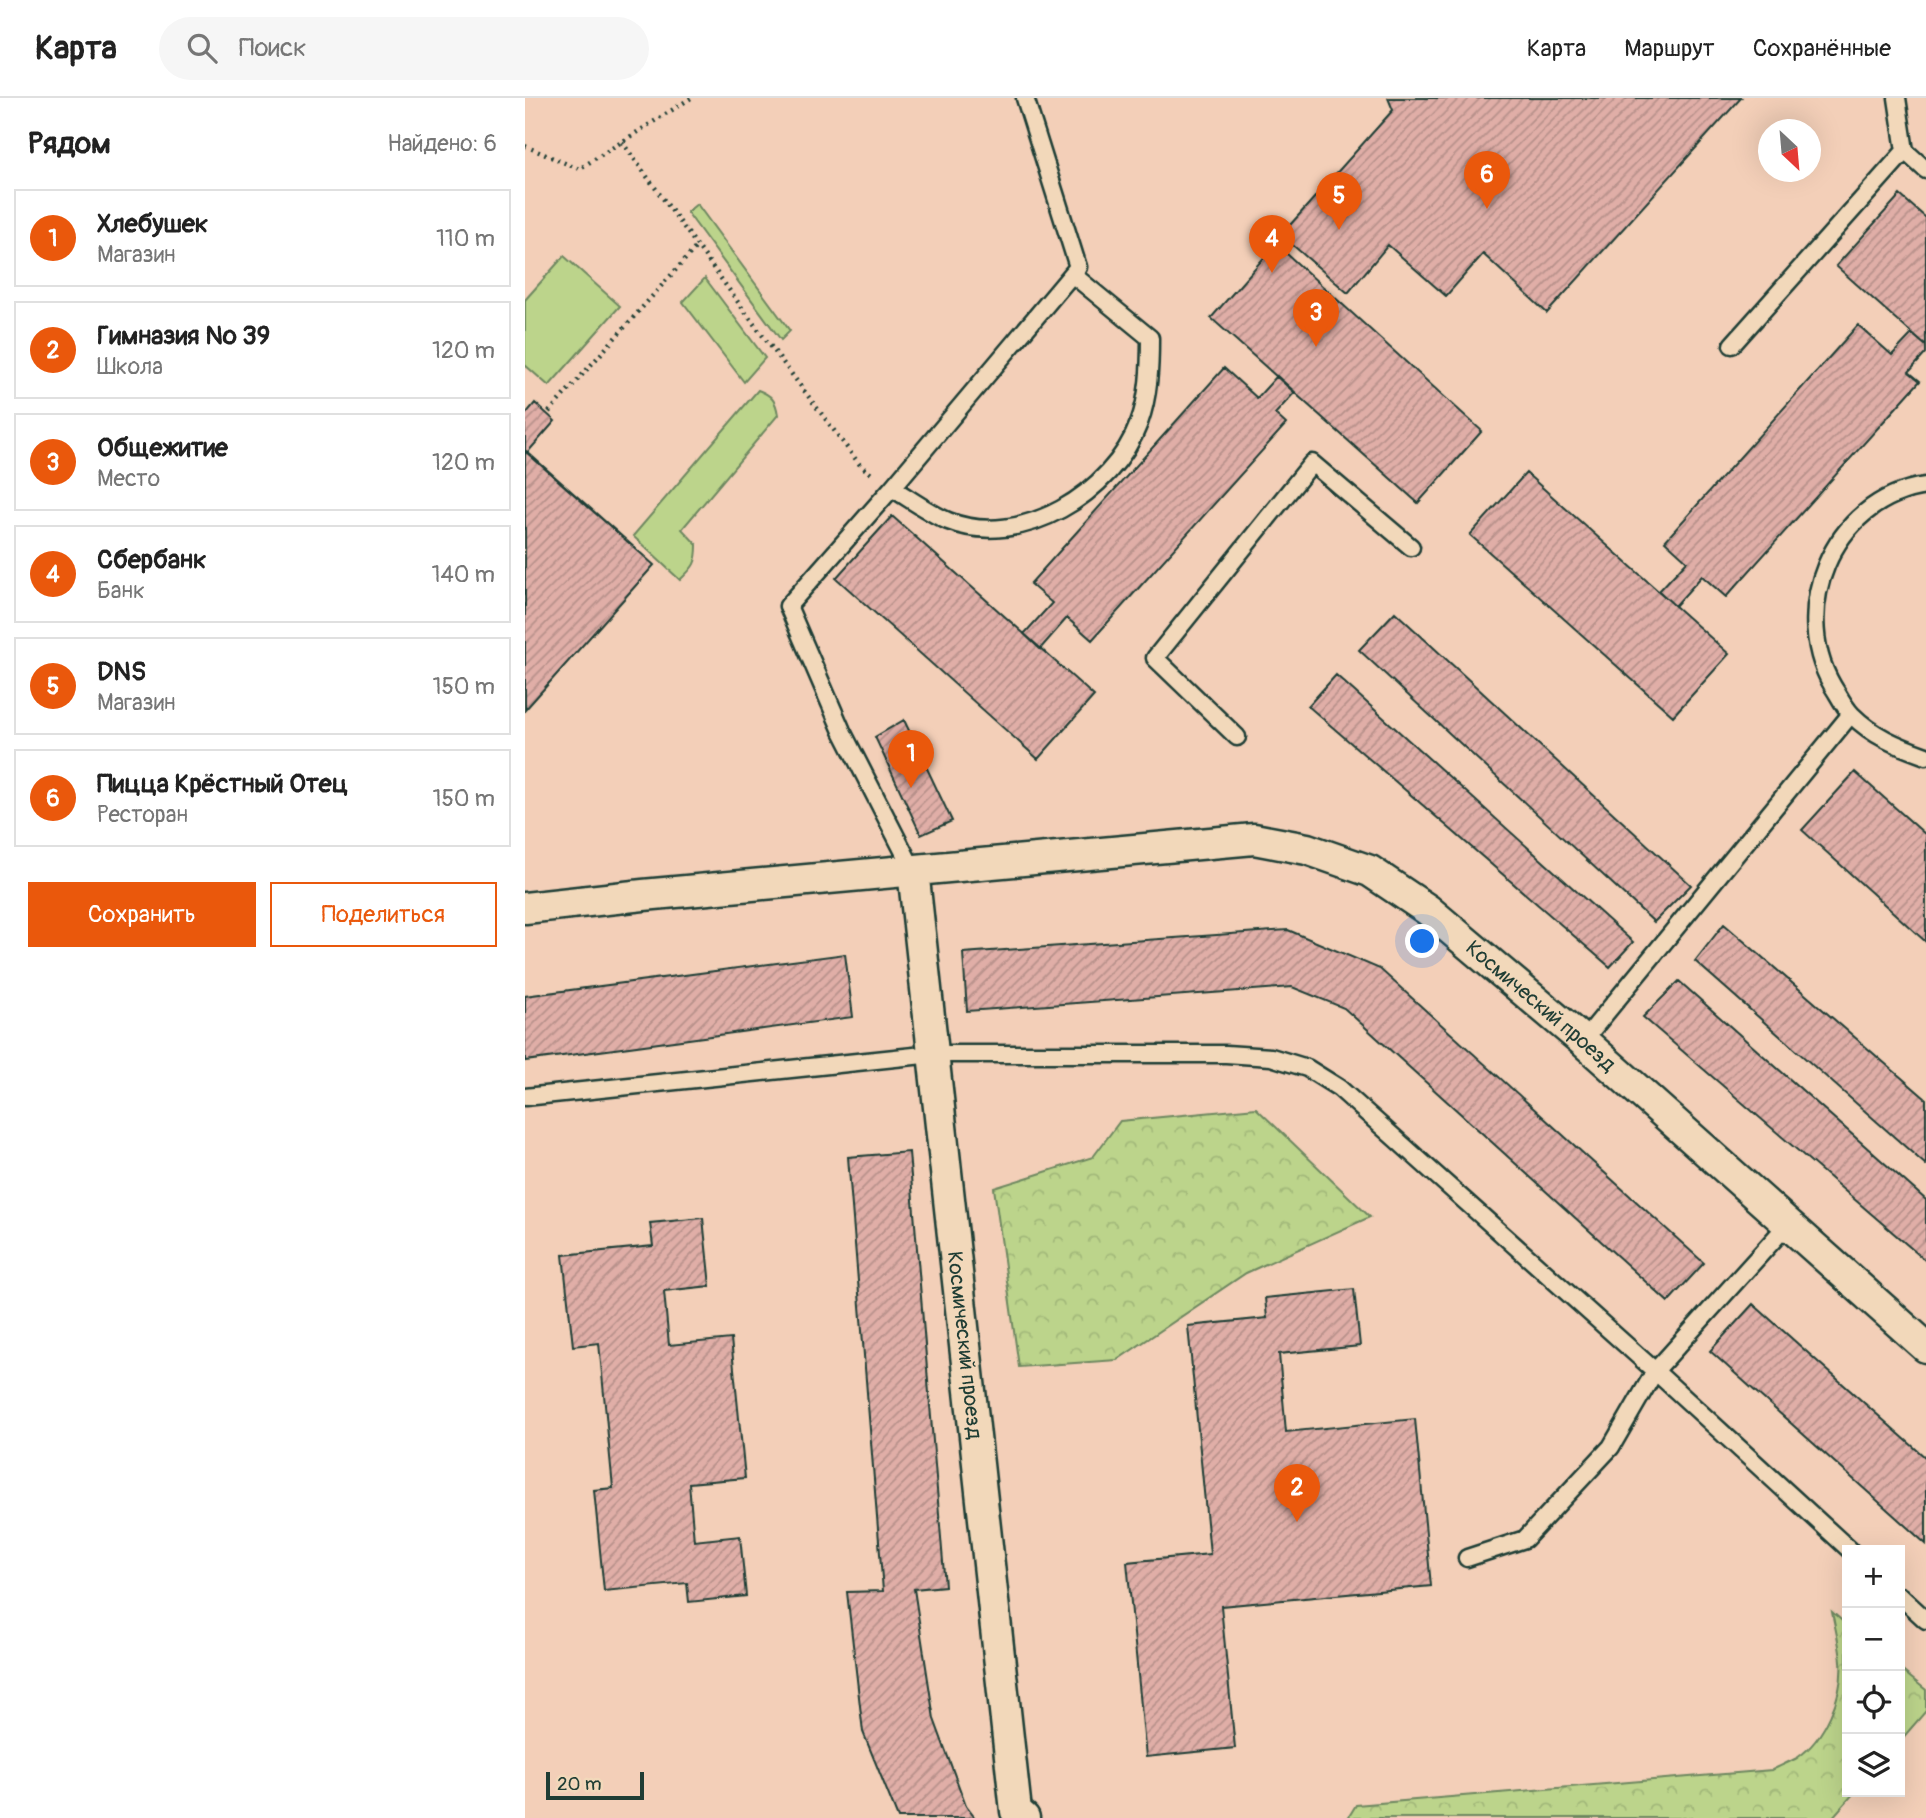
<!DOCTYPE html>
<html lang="ru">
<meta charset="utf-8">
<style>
:root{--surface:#fff;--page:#f6f6f6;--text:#222;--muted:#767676;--line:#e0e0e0;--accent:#ea580c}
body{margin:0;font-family:Pangolin,sans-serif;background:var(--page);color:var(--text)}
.controls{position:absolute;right:21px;bottom:21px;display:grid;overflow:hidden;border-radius:0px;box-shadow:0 7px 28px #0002}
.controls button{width:63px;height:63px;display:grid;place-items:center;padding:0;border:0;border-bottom:2px solid var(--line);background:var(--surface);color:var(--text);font:35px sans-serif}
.compass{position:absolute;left:1233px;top:21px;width:63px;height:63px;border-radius:50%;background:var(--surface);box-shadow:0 7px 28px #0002;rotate:154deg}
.scale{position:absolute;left:21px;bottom:18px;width:98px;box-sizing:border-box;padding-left:7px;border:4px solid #1f3d34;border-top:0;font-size:19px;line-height:24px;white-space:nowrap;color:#1f3d34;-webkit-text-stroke:5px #f2d8ba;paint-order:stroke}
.you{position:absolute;left:898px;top:844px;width:24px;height:24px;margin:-18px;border:5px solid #fff;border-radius:50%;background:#1a73e8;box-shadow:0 0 0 10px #1a73e833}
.badge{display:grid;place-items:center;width:46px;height:46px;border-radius:50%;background:var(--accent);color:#fff;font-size:23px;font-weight:700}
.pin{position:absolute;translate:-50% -58px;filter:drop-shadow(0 2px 4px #0008)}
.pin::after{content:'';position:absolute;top:37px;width:24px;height:21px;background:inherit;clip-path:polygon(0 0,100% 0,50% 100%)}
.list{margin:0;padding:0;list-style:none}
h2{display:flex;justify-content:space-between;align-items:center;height:91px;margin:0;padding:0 28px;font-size:30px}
h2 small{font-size:23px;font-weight:400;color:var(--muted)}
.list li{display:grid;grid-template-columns:46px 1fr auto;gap:21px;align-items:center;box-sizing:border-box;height:98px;margin:0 14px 14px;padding:0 14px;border:2px solid var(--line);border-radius:0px}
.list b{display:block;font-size:26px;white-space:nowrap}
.list p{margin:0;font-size:23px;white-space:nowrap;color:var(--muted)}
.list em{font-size:23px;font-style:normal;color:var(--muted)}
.actions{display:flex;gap:14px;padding:21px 28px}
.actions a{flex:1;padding:16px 0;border:2px solid var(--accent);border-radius:0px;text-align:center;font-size:24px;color:var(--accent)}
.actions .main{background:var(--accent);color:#fff}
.icon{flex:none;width:38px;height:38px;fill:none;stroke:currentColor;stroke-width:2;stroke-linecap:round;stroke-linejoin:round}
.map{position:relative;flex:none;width:1401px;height:1720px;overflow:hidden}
header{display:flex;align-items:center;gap:42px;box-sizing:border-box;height:98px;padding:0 35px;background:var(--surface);border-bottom:2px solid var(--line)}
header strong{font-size:33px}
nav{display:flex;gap:38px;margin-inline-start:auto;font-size:24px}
.search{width:490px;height:63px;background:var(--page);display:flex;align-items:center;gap:18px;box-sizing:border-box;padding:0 24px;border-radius:38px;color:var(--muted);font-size:26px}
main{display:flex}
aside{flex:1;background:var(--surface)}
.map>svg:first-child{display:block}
.grass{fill:#bcd48b;stroke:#6e8860;stroke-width:2}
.forest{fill:url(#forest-crowns);stroke:#6e8860;stroke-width:2}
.building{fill:url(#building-hatch);stroke:#1f3d34;stroke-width:2}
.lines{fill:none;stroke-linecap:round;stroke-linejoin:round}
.lane-casing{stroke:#1f3d34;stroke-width:21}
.street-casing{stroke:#1f3d34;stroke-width:35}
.path{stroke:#1f3d34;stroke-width:4.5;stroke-dasharray:2 5;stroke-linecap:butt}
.lane{stroke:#f2d8ba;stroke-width:16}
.street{stroke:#f2d8ba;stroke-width:30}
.labels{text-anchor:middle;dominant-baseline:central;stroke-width:5;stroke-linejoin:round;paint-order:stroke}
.street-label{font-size:21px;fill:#1f3d34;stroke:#f2d8ba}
</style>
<header>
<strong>Карта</strong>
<div class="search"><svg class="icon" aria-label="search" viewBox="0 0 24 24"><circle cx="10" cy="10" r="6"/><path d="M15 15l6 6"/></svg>Поиск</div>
<nav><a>Карта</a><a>Маршрут</a><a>Сохранённые</a></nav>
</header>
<main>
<aside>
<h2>Рядом<small>Найдено: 6</small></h2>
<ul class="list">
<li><span class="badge">1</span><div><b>Хлебушек</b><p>Магазин</p></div><em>110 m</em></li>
<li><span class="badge">2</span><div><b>Гимназия № 39</b><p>Школа</p></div><em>120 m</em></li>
<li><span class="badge">3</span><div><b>Общежитие</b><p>Место</p></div><em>120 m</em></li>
<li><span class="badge">4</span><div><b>Сбербанк</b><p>Банк</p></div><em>140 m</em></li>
<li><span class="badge">5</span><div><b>DNS</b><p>Магазин</p></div><em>150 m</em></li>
<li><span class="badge">6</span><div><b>Пицца Крёстный Отец</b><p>Ресторан</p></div><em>150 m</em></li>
</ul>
<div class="actions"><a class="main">Сохранить</a><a>Поделиться</a></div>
</aside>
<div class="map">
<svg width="1401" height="1720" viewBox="0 0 1401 1720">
<defs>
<pattern id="forest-crowns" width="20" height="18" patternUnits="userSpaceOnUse" patternTransform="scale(1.75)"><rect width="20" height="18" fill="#bcd48b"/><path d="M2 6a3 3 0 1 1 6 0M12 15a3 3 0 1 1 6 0" fill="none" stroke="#a1b779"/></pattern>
<pattern id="building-hatch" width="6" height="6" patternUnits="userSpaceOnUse" patternTransform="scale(1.75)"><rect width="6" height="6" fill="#e0aea7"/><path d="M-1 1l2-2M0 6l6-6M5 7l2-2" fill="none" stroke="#b58f89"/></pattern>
</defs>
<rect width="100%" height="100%" fill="#f3cfb8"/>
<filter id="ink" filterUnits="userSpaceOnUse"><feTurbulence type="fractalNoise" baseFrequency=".0143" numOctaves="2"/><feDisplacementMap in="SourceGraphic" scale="14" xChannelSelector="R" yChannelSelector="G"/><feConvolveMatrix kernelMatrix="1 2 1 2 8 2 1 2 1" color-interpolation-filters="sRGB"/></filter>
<g filter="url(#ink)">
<path class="grass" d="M172,106l93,127 -9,9 -94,-128z
M39,158l56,50 -71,80 -24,-21v-65z
M180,180l60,80 -21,24 -61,-80z
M233,292c13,5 18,10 20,25l-96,114 15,16c0,20 -4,22 -17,35l-47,-44z"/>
<path class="forest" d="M731,1010l114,109 -124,56 -129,87 -98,7 -25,-179 99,-31 27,-36z
M1307,1514l15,13v167h8l-23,26h-484l8,-13 416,-35c8,-4 17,-8 25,-12 28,-19 47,-63 44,-97 -1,-16 -6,-33 -9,-49z
M1375,1571l26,21v21l-26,30z"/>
<path class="building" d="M863,0h353l-194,215 -64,-59 -37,42 -58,-51 -40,48 -67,-58 112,-125z
M1375,97l26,23v128l-90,-80z
M751,146l206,187 -64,72 -207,-185z
M1333,227l34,30 20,-21 14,12v7l-17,19 11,9 -194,216 -24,-21 -27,30 -16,-15 28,-30 -22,-20z
M699,270l33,30 20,-22 18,16 -20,22 11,10 -194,216 -25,-22 -27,31 -16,-15 28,-31 -22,-19z
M10,305l20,18 -28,32 127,112 -129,145v-295z
M0,352l129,115 -129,145z
M1001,375l203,181 -56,62 -203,-181z
M367,418l202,180 -56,63 -202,-181z
M870,514l296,273 -37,37 -295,-272z
M811,577l297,267 -23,25 -302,-261z
M379,622l48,101 -31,14 -46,-98z
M1330,674l71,63v107l-124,-112z
M1199,826l202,175v66l-231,-204z
M763,832l92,39 324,294 -36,39 -324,-294 -52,-21 -325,24 -4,-58z
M320,856l8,63 -328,44v-65z
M1154,883l247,219v61l-283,-244z
M384,1054l36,434 -31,3 20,130 32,87 9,12h-77l-35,-86 -16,-140 36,-1 -35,-434z
M178,1120l7,68 -46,5 5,54 62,-6 14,139 -56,5 5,58 46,-5 6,60 -57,6 -2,-19 -83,8 -10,-101 19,-2 -14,-145 -26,3 -10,-91 90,-9 -3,-23z
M829,1191l6,57 -81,8 7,78 129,-13 16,167 -210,20 14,142 -89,9 -19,-195 83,-8 -22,-228 79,-8 -2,-20z
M1228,1206l173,154v86l-216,-193z"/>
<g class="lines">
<g class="lane-casing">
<path id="lane" d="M1372,0l8,53 21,19
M1207,247l173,-194
M1401,388c-95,13 -141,129 -89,207 4,7 9,16 15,22 21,21 46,31 74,41
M367,390c18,11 37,25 56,33 73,29 165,-28 191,-98 10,-27 11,-56 11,-85l-78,-64
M712,639l-82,-79 157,-195 99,84
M388,772l-71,-139 -54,-125 104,-118 186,-221 -53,-169
M1058,943l268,-327
M0,999l408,-43h293l45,3 36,11 32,20 316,283 195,179
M942,1460l58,-19 86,-92 44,-76 132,-146
M1375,1498l26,24"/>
</g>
<g class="street-casing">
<g id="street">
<path id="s1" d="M388,772l103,941 8,7"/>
<path id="s2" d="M0,810l118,-13 611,-56 53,10 63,22 58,39 155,131 343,306"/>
</g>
</g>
<path class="path" d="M97,44l129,178 109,145 14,11
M0,48l54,23 112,-71
M24,314l148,-166"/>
<use href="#lane" class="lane"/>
<use href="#street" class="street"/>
</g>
</g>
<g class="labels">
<g class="street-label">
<text stroke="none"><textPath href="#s2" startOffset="1071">Космический проезд</textPath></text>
<text stroke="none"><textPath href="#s1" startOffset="478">Космический проезд</textPath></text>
</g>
</g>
</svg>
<div class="controls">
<button>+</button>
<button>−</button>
<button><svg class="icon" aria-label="locate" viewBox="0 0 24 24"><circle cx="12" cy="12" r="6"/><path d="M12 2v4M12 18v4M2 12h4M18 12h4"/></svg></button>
<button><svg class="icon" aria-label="layers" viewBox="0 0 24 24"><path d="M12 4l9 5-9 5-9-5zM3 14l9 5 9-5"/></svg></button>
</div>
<svg class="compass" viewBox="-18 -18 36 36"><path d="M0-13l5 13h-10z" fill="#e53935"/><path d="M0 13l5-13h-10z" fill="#767676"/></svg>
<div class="scale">20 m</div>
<div class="you"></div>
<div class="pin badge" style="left:386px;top:690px">1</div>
<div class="pin badge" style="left:772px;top:1424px">2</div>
<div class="pin badge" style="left:791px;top:249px">3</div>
<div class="pin badge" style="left:747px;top:175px">4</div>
<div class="pin badge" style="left:814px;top:132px">5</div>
<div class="pin badge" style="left:962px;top:111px">6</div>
</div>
</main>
